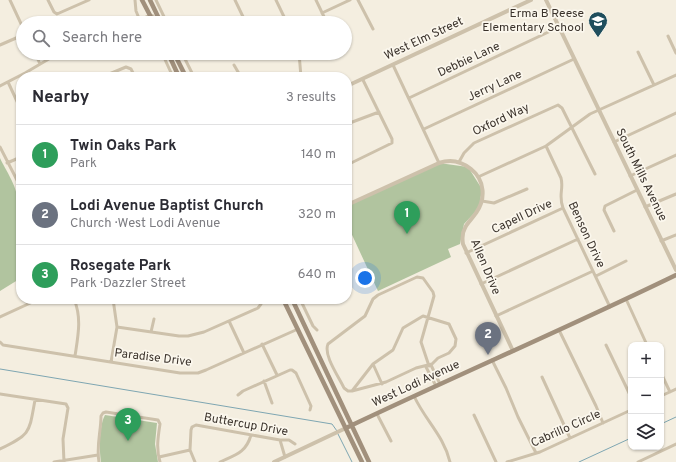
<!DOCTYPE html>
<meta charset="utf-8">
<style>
:root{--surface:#fff;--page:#f2f2f3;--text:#2b2b33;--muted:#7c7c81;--line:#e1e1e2;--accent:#111827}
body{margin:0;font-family:Overpass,sans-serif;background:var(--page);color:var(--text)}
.controls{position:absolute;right:12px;bottom:12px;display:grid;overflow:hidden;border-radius:8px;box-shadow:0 1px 3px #0004}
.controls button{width:36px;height:36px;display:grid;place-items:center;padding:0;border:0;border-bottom:1px solid var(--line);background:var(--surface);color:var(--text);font:20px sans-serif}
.you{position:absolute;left:365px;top:278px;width:14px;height:14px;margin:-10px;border:3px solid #fff;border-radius:50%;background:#1a73e8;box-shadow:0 0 0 6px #1a73e833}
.badge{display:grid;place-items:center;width:26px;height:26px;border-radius:50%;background:var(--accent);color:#fff;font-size:13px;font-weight:700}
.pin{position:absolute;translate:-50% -33px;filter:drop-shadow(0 1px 2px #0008)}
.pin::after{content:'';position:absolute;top:21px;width:14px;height:12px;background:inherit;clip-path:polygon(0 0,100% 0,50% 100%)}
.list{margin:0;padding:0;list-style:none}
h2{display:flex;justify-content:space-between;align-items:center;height:52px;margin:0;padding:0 16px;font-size:17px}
h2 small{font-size:13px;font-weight:400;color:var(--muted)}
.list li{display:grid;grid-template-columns:26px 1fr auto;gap:12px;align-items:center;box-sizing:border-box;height:60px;padding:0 16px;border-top:1px solid var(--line)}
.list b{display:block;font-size:15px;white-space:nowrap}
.list p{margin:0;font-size:13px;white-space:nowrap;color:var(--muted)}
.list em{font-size:13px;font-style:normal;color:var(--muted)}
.icon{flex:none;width:22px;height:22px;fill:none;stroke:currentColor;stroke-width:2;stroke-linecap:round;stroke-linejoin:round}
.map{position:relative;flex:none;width:676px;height:462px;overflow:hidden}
.search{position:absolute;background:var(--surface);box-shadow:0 1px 3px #0004;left:16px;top:16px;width:336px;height:44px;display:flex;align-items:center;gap:10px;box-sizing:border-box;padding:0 14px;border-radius:22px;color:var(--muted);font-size:15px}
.panel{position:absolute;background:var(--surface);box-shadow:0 1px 3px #0004;left:16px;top:72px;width:336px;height:232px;border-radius:16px}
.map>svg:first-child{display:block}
.green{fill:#b1c49f}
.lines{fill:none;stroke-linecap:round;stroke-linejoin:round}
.stream{stroke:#7ea6b2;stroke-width:1}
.minor{stroke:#cdc1ab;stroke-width:3}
.tertiary{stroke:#cdc1ab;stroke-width:4}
.secondary{stroke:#a1907c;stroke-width:4.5}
.labels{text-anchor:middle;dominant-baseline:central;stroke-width:3.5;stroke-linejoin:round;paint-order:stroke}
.poi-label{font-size:12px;fill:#3a322b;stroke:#fbf7ed;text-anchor:end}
.street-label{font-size:12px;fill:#3a322b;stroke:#fbf7ed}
</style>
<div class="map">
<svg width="676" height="462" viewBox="0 0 676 462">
<rect width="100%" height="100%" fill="#f4eee0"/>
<path class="green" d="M0,158c5,11 17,28 17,40l4,4v76l-21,13z
M439,163l29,4 14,22 -3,19 -15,16 -4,20 -12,5 3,8 -73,34 -31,-67v-19z
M105,415l52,8 -2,21 3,18h-57c-2,-13 -2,-36 4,-47z"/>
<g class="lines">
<path class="stream" d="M0,369l332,55 5,7
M661,424l15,-7
M338,434l14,28
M579,462l52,-24"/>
<path class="minor" d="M10,0l13,28
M48,0l6,12 3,2 32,-14
M135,0l1,11 5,12
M156,0l11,23
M235,0l11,23
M276,0l11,23
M316,0l11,23
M358,0l15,29
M322,13l28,-13
M134,23l16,-8 3,1 4,7
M668,36l8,17
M0,45l23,-10
M638,52l16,33
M35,53l5,11
M162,53l11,24
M182,53l12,24
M259,53l4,3 18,-2h31l14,-1
M299,53l2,24
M183,56l7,-3
M234,65l7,12
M393,65l46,98
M102,77l24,-10 5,2 4,8
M8,82l13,28
M0,86l25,-13 34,-20
M409,98l150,-71
M347,124l32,-12
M424,129l150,-70
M614,142l62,-29
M546,146l15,32c3,11 -3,17 2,30l47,99
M0,147l21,41
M459,162l5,-9 10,-10 84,-38 4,3 33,66
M7,163l14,-6
M347,165l45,-22v-4l-29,-59
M630,176l46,-21
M478,177l68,-31 44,-32 86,-39
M482,201l12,2 33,-14
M645,207l31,-13
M614,231l-10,-21 1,-4 32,-16
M661,241l15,-6
M466,253l97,-45
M596,276l30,-15
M481,284l97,-45
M74,299c8,19 4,37 1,57
M300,299l13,27 4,4
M626,299l21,46
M496,316l97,-45
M0,317l39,-18
M229,321l15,32
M117,327l62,9h9l16,-4 54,-24 3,-4 -2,-5
M559,330l37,76 7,17
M151,332l3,-13
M0,342l3,3 177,28h18l8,-3 92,-41
M262,344l15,31
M606,345l25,52
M492,360l14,28 12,29 18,36
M111,362l6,-35 -4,-28
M373,364l9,20
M431,365l9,19
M426,367l10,19
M661,373l9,19
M542,377l28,61
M264,381l8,22
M352,391l21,-27 20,-14 10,-22 20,-12 26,8 7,15 -1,7 -6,7 -11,5 -6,6 -16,4 -30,14 -34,9h-4l-4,-3c-5,-11 -21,-33 -16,-44l37,-28 8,-17 5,-4 39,-18 6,1 10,14 1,4 -13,46 8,24
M0,394l66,10 2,4 -5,31 1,23
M238,395l5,-4 47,-21h2l4,3 15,33 -1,4
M414,396c11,24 30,40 36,66
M661,396l15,-7
M377,414l14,27
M474,415l22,47
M280,440l5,17
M0,449c31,-15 29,-16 35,-49
M159,457l31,-7
M54,462l44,-7
M99,462c-3,-16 2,-30 2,-46l2,-3 3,-1 52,8 2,4c-2,13 -4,25 0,38
M195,462l-5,-12 1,-20 1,-3 4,-2 84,15h9l6,4
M220,462c15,-7 26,-9 31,-27
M507,462l33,-10 91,-42
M638,462l38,-18"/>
<path class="tertiary" d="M546,0l130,270
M347,86l184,-86
M347,205l92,-42c11,-4 22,-2 32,6 14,11 15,30 5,44 -4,6 -9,10 -11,15 -3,5 -3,10 -2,16l50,107
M274,462l72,-34"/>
<path class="secondary" d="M142,0l12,23
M150,0l11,23
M168,53l11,24
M174,53l12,24
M283,299l79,163
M292,299l77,163
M346,428c109,-52 221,-100 330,-153"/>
</g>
<defs>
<g id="school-pin" transform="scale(1)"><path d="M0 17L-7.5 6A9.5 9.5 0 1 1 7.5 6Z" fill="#1f4e5d" stroke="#fbf7ed"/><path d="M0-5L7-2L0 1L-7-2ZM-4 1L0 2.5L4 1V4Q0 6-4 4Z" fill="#fff"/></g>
</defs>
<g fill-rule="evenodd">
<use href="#school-pin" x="598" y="21"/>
</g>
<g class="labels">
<g class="poi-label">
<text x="584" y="14">Erma B Reese<tspan x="584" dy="14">Elementary School</tspan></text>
</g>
<g class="street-label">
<text transform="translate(424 39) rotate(-25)">West Elm Street</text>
<text transform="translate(469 60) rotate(-25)">Debbie Lane</text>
<text transform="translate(495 86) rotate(-25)">Jerry Lane</text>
<text transform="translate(501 120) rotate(-25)">Oxford Way</text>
<text transform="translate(641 175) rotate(64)">South Mills Avenue</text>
<text transform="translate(522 217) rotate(-25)">Capell Drive</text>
<text transform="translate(586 235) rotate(65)">Benson Drive</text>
<text transform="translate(485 267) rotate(67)">Allen Drive</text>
<text transform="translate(153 358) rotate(7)">Paradise Drive</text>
<text transform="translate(416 384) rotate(-25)">West Lodi Avenue</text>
<text transform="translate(246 425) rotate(10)">Buttercup Drive</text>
<text transform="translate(566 429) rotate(-24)">Cabrillo Circle</text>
</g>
</g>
</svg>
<div class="controls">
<button>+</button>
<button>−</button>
<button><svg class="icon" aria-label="layers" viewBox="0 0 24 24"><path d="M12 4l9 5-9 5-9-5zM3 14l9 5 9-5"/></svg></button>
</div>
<div class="you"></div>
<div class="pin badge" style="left:407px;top:234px;background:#2e9e5b">1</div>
<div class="pin badge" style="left:488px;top:355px;background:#6b7280">2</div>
<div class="pin badge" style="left:128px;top:441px;background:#2e9e5b">3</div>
<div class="search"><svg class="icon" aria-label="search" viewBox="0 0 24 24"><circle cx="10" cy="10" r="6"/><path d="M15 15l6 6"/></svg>Search here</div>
<section class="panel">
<h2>Nearby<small>3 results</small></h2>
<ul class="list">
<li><span class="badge" style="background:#2e9e5b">1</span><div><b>Twin Oaks Park</b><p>Park</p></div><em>140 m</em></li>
<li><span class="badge" style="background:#6b7280">2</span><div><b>Lodi Avenue Baptist Church</b><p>Church · West Lodi Avenue</p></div><em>320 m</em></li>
<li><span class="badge" style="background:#2e9e5b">3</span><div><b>Rosegate Park</b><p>Park · Dazzler Street</p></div><em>640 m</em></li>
</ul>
</section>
</div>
